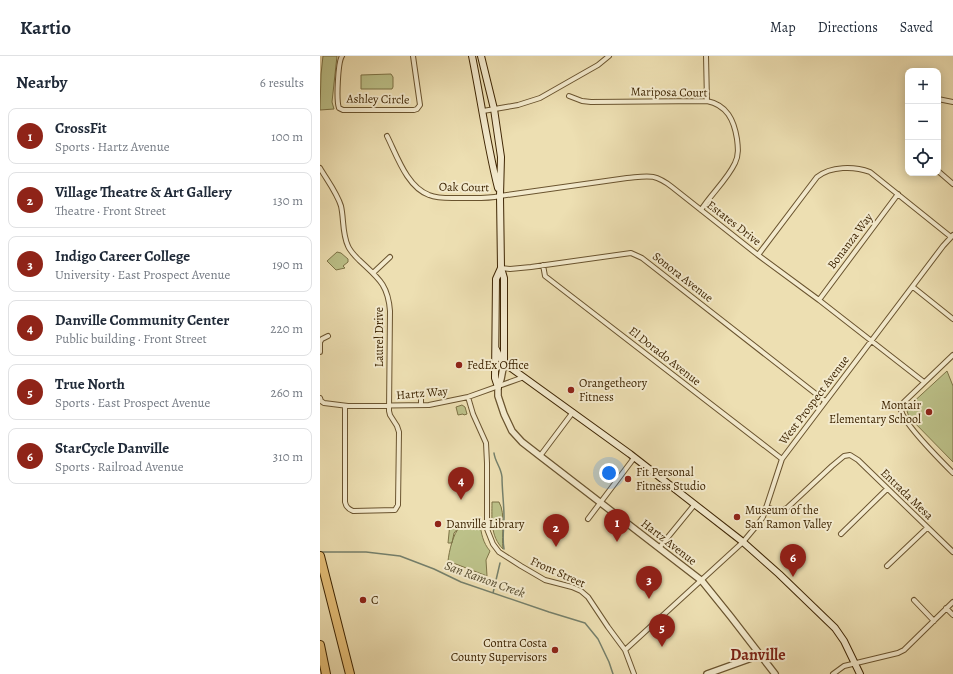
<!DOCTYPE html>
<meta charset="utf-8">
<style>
:root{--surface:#fff;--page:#f6f6f7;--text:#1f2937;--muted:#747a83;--line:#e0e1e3;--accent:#8f2418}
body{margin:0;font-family:Alegreya,serif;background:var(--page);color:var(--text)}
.controls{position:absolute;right:12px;top:12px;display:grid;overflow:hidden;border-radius:8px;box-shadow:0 2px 10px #0003}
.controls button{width:36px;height:36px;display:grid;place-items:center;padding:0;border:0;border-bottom:1px solid var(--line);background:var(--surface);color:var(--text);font:20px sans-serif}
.you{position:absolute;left:289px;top:417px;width:14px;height:14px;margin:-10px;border:3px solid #fff;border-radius:50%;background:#1a73e8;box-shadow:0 0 0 6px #1a73e833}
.badge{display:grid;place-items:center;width:26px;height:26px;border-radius:50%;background:var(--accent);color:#fff;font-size:13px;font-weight:700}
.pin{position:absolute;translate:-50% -33px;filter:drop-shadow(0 1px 2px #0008)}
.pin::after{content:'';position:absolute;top:21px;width:14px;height:12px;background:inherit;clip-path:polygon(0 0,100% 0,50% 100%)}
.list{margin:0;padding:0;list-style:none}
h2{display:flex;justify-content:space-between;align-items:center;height:52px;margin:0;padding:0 16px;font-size:17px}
h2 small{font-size:13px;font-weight:400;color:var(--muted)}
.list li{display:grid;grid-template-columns:26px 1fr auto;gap:12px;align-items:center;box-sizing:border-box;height:56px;margin:0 8px 8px;padding:0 8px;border:1px solid var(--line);border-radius:8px}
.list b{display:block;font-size:15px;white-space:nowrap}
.list p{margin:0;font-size:13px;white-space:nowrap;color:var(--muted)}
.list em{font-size:13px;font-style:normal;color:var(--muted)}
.icon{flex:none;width:22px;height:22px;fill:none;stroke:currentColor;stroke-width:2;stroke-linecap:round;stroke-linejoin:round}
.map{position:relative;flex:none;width:633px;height:618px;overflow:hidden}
header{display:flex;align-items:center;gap:24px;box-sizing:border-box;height:56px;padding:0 20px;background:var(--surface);border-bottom:1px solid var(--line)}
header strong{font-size:19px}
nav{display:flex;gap:22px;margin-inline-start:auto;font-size:14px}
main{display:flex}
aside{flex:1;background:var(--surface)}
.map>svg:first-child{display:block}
.green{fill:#bcc189;stroke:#7d7346}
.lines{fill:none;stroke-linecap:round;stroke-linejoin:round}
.stream{stroke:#75806c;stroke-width:1.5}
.minor-casing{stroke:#6a542f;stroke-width:6}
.tertiary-casing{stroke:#6a542f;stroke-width:8}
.secondary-casing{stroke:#3e2503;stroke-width:8}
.motorway-casing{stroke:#3e2503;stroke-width:10}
.minor{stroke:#f3eacd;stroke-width:4}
.tertiary{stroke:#f3eacd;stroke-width:5.5}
.secondary{stroke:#f3eacd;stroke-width:6}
.motorway{stroke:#e6c079;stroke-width:8}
.poi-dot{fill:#8f2418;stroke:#f3eacd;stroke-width:1.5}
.labels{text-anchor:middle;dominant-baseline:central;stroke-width:4;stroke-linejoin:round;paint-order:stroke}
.street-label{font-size:12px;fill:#3e2503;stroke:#f3eacd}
.poi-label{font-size:12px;fill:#3e2503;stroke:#f3eacd;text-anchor:start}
.water-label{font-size:13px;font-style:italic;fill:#554b2f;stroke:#f3eacd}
.district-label{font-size:16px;font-weight:bold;fill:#7a1f14;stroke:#f3eacd}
</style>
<header>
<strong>Kartio</strong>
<nav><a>Map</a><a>Directions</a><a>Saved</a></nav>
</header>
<main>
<aside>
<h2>Nearby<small>6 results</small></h2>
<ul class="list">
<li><span class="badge">1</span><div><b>CrossFit</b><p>Sports · Hartz Avenue</p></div><em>100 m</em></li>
<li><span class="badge">2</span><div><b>Village Theatre &amp; Art Gallery</b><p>Theatre · Front Street</p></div><em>130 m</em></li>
<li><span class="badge">3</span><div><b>Indigo Career College</b><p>University · East Prospect Avenue</p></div><em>190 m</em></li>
<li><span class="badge">4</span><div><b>Danville Community Center</b><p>Public building · Front Street</p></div><em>220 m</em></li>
<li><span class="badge">5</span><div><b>True North</b><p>Sports · East Prospect Avenue</p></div><em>260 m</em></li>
<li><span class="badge">6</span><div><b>StarCycle Danville</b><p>Sports · Railroad Avenue</p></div><em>310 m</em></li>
</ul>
</aside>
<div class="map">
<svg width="633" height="618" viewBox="0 0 633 618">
<rect width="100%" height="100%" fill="#eddfb2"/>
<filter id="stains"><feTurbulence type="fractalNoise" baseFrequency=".005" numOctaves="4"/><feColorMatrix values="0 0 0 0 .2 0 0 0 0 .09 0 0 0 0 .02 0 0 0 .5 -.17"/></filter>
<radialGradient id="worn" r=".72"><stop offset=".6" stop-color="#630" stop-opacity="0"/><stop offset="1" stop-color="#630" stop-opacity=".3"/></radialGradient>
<path class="green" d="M3,0h14l-5,46 2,7 -14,1 1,-36z
M71,18l2,3v10l-1,2h-31v-14z
M17,196l4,1 7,6v3l-5,4 2,2 -9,2 -9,-9z
M627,315l6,15v76l-44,-45 -2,-6 2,-5z
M142,349l3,2 2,7 -3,1 -1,-1 -5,1 -2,-8z
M172,446h7c7,12 2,33 4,47 -13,-13 -11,-30 -11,-47z
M130,467h10v3l-6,7 -2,10h-4z
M151,467h9c1,10 3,20 10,28l-4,9 1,16 -39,-15c1,-9 5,-28 12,-34l4,1z"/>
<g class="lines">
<path class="stream" d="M174,397c1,9 7,14 8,24 0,13 2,27 2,40 0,11 -2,21 0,32
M0,496h46l34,4 34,13 27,13 88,30 36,11 13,16 11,23 4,12
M173,537l7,-30"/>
<g class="minor-casing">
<path id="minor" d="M22,0c-4,6 -6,44 -3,52l4,2h71l3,-1 3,-4 -7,-49
M386,0l1,45
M249,40l13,5 9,1 116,-1c20,4 27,19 30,38 1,8 2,16 -2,24 -8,17 -24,31 -34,47
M618,43l15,3
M163,55l35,-6 22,-7 58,-33 11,-9
M67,80c10,20 20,51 42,59 10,4 21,3 31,3 14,0 26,1 40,-2l127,-18c21,-2 27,-5 45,9l86,68 61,45 105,82
M0,112c7,12 17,25 21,38 3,13 1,27 7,40 2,5 7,10 11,14 19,18 29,24 31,51l-1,100 1,4 7,11 2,6 -1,73 -3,5 -42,1c-5,-2 -7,-4 -8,-9v-96
M618,115l15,13
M438,199l59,-78c14,-11 37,-11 53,-5l81,65
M223,209l2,11 237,183
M181,212l9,1 21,-2 100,-14 11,5 183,143
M53,217l17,-16
M593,231l40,32
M499,244l79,-106
M0,296v-10l2,-3 6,-3
M633,299l-49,47c-2,3 -4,5 -3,8 2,13 41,52 52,63
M148,341l5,17 13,29 1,20v66l6,15 6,8 22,14 24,14 27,7 9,4 7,6 20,30 17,23 9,24
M0,342l1,3 3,2 24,3 81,-1 39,-8 56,-20
M101,349v-11
M220,400l33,-44
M446,451l13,4 8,-3 45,-42 12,-10 6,-1 8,5 95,92
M268,463l46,-61
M521,478l46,-45
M339,492l36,-44
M567,510l40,-38
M594,544l20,21
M626,552l7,7
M305,594l118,-108 15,-18 5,-7 19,-58 161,-213 10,-11
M513,618l11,-8 54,-13 6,-3 49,-48"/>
</g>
<g class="tertiary-casing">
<path id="tertiary" d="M184,307l-3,16 -3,8v9l6,18 8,17 10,11 18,14 162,125 29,36 44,57
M387,618l53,-19"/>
</g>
<g class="secondary-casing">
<path id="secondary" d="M152,0c9,44 15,89 26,132
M161,0l13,53 7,48 -1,39 1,72 3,10v85
M176,293l4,9 4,5 126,91 113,88 36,32 56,54 9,13 16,33
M178,331l-3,-9 1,-99 5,-11"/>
</g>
<g class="motorway-casing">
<path id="motorway" d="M0,500l30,118
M0,589l6,29"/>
</g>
<use href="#minor" class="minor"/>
<use href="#tertiary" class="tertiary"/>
<use href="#secondary" class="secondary"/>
<use href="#motorway" class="motorway"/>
</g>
<g class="poi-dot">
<circle cx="139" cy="309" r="4"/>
<circle cx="251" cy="334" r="4"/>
<circle cx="609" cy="356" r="4"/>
<circle cx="308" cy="423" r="4"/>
<circle cx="417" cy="461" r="4"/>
<circle cx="118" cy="468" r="4"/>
<circle cx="43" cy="544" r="4"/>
<circle cx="235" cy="594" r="4"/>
</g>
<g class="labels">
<g class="street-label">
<text transform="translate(349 36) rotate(1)">Mariposa Court</text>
<text transform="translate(58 43) rotate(1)">Ashley Circle</text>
<text transform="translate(144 131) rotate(1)">Oak Court</text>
<text transform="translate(414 167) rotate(38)">Estates Drive</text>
<text transform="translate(530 185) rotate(-53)">Bonanza Way</text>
<text transform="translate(363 221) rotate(38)">Sonora Avenue</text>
<text transform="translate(59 281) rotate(-90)">Laurel Drive</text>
<text transform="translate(345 300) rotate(38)">El Dorado Avenue</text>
<text transform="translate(102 337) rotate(-5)">Hartz Way</text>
<text transform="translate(494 344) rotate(-53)">West Prospect Avenue</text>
<text transform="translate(587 438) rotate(44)">Entrada Mesa</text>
<text transform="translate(349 486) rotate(38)">Hartz Avenue</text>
<text transform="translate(238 516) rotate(24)">Front Street</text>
</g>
<g class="poi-label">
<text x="147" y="309">FedEx Office</text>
<text x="259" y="327">Orangetheory<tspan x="259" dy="14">Fitness</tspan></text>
<text x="601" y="349" text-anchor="end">Montair<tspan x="601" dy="14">Elementary School</tspan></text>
<text x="316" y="416">Fit Personal<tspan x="316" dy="14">Fitness Studio</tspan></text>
<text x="425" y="454">Museum of the<tspan x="425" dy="14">San Ramon Valley</tspan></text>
<text x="126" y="468">Danville Library</text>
<text x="51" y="544">C</text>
<text x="227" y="587" text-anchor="end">Contra Costa<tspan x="227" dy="14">County Supervisors</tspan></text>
</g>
<g class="water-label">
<text transform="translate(165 523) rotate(20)">San Ramon Creek</text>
</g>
<g class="district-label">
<text x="438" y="599">Danville</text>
</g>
</g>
<rect width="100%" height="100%" filter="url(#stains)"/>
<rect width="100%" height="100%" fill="url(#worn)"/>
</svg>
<div class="controls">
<button>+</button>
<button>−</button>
<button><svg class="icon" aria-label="locate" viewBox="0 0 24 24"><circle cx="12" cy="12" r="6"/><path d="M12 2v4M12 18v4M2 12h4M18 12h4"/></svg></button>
</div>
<div class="you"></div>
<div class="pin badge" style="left:297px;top:486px">1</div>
<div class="pin badge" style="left:236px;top:491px">2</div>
<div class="pin badge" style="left:329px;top:543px">3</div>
<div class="pin badge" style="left:141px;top:444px">4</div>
<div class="pin badge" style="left:342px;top:591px">5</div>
<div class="pin badge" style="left:473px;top:521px">6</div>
</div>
</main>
